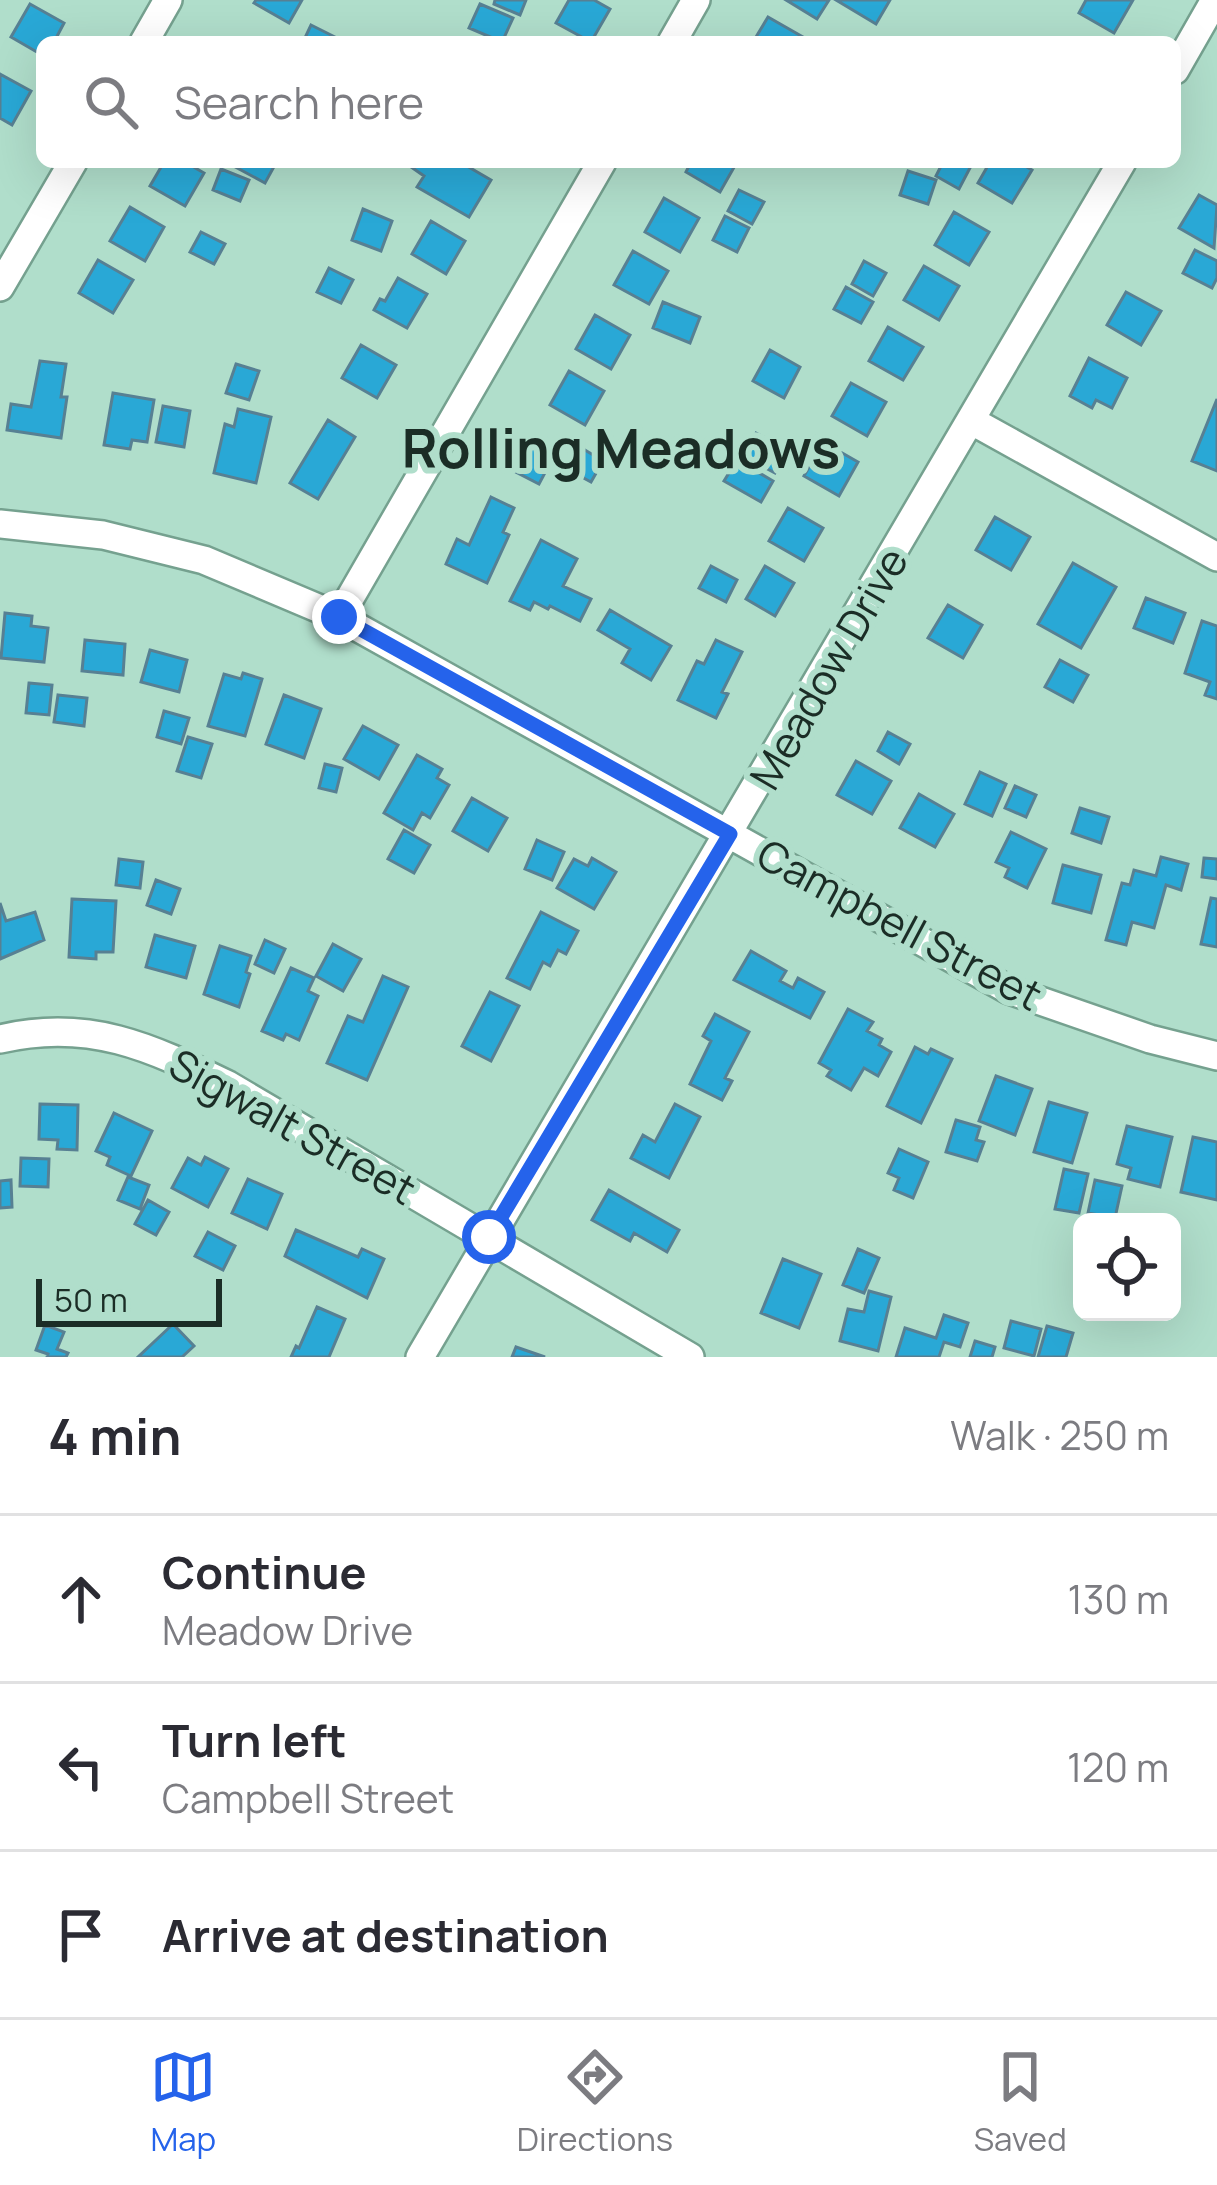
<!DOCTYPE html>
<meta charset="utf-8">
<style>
:root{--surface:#fff;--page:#f7f7f7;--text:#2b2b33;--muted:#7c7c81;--line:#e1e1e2;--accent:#2563eb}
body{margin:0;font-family:Manrope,sans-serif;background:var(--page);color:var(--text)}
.controls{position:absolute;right:36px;bottom:36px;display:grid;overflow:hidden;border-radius:18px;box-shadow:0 12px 48px #0002}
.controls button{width:108px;height:108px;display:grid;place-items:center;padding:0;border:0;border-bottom:3px solid var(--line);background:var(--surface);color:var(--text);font:60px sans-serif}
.scale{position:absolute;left:36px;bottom:30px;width:186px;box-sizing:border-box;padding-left:12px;border:6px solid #1b2d26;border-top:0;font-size:33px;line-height:42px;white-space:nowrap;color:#1b2d26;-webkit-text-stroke:9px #b0decb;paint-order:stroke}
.stop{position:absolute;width:36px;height:36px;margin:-27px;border:9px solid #2563eb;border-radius:50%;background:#fff}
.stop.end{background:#2563eb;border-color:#fff;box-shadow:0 3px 12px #0008}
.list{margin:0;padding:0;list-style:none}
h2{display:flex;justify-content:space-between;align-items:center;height:156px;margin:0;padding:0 48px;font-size:51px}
h2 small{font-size:39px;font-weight:400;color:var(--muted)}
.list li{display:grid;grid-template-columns:78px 1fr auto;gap:36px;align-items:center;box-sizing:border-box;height:168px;padding:0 48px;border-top:3px solid var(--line)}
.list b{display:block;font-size:45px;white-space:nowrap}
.list p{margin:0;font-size:39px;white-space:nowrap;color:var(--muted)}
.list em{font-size:39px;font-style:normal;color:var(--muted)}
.icon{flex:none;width:66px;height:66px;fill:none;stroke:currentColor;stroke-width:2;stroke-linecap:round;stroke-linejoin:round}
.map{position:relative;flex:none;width:1217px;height:1357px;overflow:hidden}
.search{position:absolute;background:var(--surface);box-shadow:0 12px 48px #0002;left:36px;right:36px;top:36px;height:132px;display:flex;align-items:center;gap:30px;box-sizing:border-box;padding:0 42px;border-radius:18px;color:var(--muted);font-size:45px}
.sheet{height:660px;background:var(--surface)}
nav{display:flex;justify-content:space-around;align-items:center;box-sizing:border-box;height:168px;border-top:3px solid var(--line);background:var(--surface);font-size:33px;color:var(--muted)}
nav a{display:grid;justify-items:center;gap:6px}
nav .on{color:var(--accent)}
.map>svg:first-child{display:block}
.building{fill:#29a8d6;stroke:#578093;stroke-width:3}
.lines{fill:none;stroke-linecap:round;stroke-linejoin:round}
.minor-casing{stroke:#75a18f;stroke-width:32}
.minor{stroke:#fff;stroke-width:27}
.route{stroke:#2563eb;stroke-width:15}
.labels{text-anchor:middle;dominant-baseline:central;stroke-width:12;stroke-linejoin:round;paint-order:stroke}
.street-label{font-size:42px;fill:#1b2d26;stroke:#b0decb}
.district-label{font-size:54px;font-weight:bold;fill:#1b2d26;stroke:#b0decb}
</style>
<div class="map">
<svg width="1217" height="1357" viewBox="0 0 1217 1357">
<rect width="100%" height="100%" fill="#b0decb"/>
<path class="building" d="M256,0h46l-13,23 -35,-20z
M495,0h31l-6,15 -26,-11z
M569,0h25l16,9 -19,33 -35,-19z
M786,0h43l-12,19z
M836,0h54l-14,24z
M1086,0h47l-19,33 -35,-20z
M30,4l34,19 -10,19h-12v13l-31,-18z
M480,4l33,14 -11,24 -33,-14z
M768,17l35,20 -3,5h-47z
M311,25l24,12 -3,5h-29z
M0,74l31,17 -19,34 -12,-7z
M164,162h21l19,11 -19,33 -35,-20z
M226,162h48l2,1 -11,20z
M404,162h56l31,18 -22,37 -52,-30 7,-11z
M691,162h46l-17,30 -34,-20z
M943,162l29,2 -13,25 -23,-13z
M990,162h28l14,8 -20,33 -34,-20z
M221,169l28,11 -9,21 -27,-11z
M908,171l28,9 -8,24 -28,-9z
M739,190l25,12 -12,22 -24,-13z
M1199,195l18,10 -3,43 -35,-20z
M664,198l35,20 -19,34 -35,-20z
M130,207l34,20 -19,34 -35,-20z
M363,209l29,12 -11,30 -29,-11z
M954,212l35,20 -20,33 -34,-20z
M725,216l24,12 -12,24 -24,-12z
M431,221l34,20 -19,33 -34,-20z
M201,232l24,12 -11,20 -24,-12z
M1195,250l22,11v17l-5,10 -29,-15z
M633,251l35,20 -19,33 -35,-19z
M98,260l35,20 -20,33 -34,-20z
M864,261l22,12 -13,23 -21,-12z
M924,266l35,20 -20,34 -35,-20z
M329,268l24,12 -12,23 -24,-11z
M398,278l29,16 -20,34 -33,-18 6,-11 5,2z
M846,287l27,15 -12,21 -27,-14z
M1126,292l35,19 -20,34 -34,-20z
M663,302l37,15 -10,26 -37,-15z
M595,315l35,20 -19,34 -35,-20z
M888,327l35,20 -20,33 -34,-19z
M361,345l35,20 -19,33 -35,-20z
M770,350l30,17 -16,31 -31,-17z
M1089,358l38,20 -15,30 -16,-8 -4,8 -22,-12z
M40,361l26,3 -5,33h6l-6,41 -54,-8 4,-26 20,3z
M236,364l23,7 -10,29 -23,-7z
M569,371l35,20 -19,34 -35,-20z
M851,383l35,19 -19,34 -35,-20z
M113,393l41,7 -7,42 -15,-2 -2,9 -26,-4z
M1217,399v72l-25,-10z
M163,406l27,5 -6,36 -28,-5z
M238,409l33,8 -15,66 -42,-10 11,-49 9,3z
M328,420l27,17 -37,62 -28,-16z
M756,433l31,17 -12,23 -32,-17z
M526,439l29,15 -16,30 -29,-15z
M823,442l35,20 -19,34 -35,-20z
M580,447l23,14 -12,21 -24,-13z
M737,460l36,21 -12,21 -37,-21z
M491,497l23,11 -11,24 6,3 -22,48 -41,-19 11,-25 12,6z
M788,508l35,20 -19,33 -35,-20z
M995,517l35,20 -19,33 -35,-20z
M541,540l36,19 -14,27 28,13 -11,22 -30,-15 -2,3 -14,-7 -4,8 -20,-9z
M1073,563l43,24 -35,61 -43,-24z
M711,566l26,14 -11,22 -27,-14z
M765,566l29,17 -19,33 -29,-17z
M1146,598l39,15 -12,30 -39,-15z
M948,605l34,20 -19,33 -35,-20z
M610,610l61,36 -20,34 -29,-17 8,-14 -32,-19z
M5,613l27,3 -1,10 17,2 -4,34 -43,-4z
M1202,621l15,5v73l-12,-4 5,-13 -25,-9z
M85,640l40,4 -2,31 -41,-4z
M716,640l26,12 -20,40 6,2 -12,24 -38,-18 19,-39 7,3z
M150,650l37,10 -8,32 -38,-10z
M1060,660l28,15 -15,27 -28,-15z
M243,673l19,6 -17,57 -37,-10 16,-52 17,5z
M29,683l23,2 -3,30 -23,-2z
M58,695l29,3 -3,28 -30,-4z
M284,695l37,14 -17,49 -38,-14z
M164,711l25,7 -8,26 -24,-7z
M363,726l35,19 -19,34 -35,-20z
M888,732l22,12 -11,20 -21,-13z
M188,737l24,7 -11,34 -24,-7z
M417,755l25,14 -5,9 12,7 -19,33 -8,-5 -9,17 -29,-17z
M856,761l35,20 -19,33 -35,-19z
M325,764l17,4 -6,24 -17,-4z
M980,772l26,12 -14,32 -27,-12z
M1015,786l21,9 -10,22 -21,-9z
M919,794l35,20 -19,33 -35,-19z
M472,798l35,20 -19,33 -35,-20z
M1080,808l29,9 -8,26 -29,-10z
M404,830l26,15 -16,28 -26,-14z
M1011,832l35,17 -19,39 -22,-11 4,-9 -13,-6z
M537,840l27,12 -12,28 -27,-11z
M1161,857l27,7 -7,26 -15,-5 -12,43 -22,-6 -6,23 -20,-5 16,-57 8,2 4,-15 22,6z
M592,858l24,14 -22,37 -37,-21 17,-29 14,7z
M1204,858l13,1v20l-15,-2z
M119,859l24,3 -3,26 -24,-3z
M1063,865l38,10 -10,38 -38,-10z
M156,880l24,9 -9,25 -24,-9z
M1211,898l6,1v48l-16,-3z
M72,899l44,2 -3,51h-17v7l-27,-2z
M0,903l6,18 29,-9 9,28 -44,19z
M541,912l37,19 -12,23 -8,-4 -8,16 -7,-4 -13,27 -23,-11z
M155,935l40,11 -9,32 -40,-11z
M265,940l20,9 -11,24 -19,-9z
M333,944l28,15 -18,32 -27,-15z
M220,946l31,10 -5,16 4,2 -11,33 -35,-13z
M751,951l35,20 -6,10 13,7 5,-10 26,14 -14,26 -76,-38z
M291,968l23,10 -6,13 10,5 -19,44 -13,-6 -3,6 -21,-9z
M383,976l25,11 -41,93 -40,-17 21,-47 15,6z
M490,992l29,14 -28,55 -29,-15z
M848,1009l25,13 -6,9 15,8 -3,6 12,7 -13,24 -14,-8 -13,22 -24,-14 4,-6 -12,-7z
M715,1014l34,18 -24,46 7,3 -10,19 -32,-16 21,-43 -8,-5z
M915,1047l13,7 3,-5 21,10 -31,64 -34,-17z
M996,1076l36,13 -17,46 -36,-14z
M1049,1102l38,11 -15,50 -38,-11z
M40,1104l38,1 -1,45 -20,-1 1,-9 -19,-1z
M675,1104l25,13 -31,61 -38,-20 12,-23 12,7z
M114,1113l38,18 -21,45 -24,-11 3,-8 -14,-6z
M956,1120l24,7 -4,13 8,2 -7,19 -31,-9z
M1127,1126l45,11 -12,50 -32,-8 3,-11 -14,-4z
M1193,1137l24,5v58l-36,-8z
M899,1149l29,13 -15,36 -19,-8 5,-12 -11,-5z
M205,1157l23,12 -20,38 -36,-19 16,-30 13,7z
M21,1158l28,1 -1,28 -28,-1z
M1064,1169l24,5 -9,39 -24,-4z
M128,1177l21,8 -9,24 -22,-9z
M248,1179l34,15 -15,35 -35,-16z
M11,1180l1,27 -12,1v-27z
M1095,1180l27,6 -7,32 -27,-5z
M609,1190l70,40 -12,22 -33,-19 -4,8 -38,-21z
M148,1200l21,12 -13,23 -21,-11z
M296,1230l62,27 4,-8 22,10 -17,39 -82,-42z
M208,1232l27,14 -12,24 -28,-14z
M858,1249l21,9 -15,35 -21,-8z
M783,1259l38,15 -22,54 -38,-15z
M869,1291l22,6 -13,54 -38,-10 8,-32 16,3z
M317,1307l28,12 -16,38h-38l5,-11 3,2z
M944,1315l24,8 -8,24 -16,-5 -5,15h-43l9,-29 31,10z
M1011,1321l30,8 -7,27 -30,-8z
M173,1324l21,22 -12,11h-44z
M45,1325l19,7 -7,17 11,4 -2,4h-19l1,-3 -12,-4z
M1047,1326l26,7 -7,24h-28z
M975,1341l20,6 -3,10h-22z
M516,1347l29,10h-33z"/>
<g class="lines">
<g class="minor-casing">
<path id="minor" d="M144,42l24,-42
M672,42l24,-42
M1175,70l40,-70
M0,287l73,-125
M972,421l245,136
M0,524l103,11 101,25 135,57 670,373 141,49 67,17
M339,617l263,-455
M0,1039c89,-21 150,8 228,46l462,272
M420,1357l702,-1195"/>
</g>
<use href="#minor" class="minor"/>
</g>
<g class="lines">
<path class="route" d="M339,617l391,217 -241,403"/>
</g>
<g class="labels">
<g class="street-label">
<text transform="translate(828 668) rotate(-60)">Meadow Drive</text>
<text transform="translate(900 924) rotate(28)">Campbell Street</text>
<text transform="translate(293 1126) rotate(29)">Sigwalt Street</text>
</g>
<g class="district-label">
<text x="621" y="447">Rolling Meadows</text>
</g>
</g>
</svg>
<div class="controls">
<button><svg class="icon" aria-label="locate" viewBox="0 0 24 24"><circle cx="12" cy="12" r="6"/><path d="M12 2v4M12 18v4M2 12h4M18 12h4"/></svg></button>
</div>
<div class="scale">50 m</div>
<div class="stop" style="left:489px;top:1237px"></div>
<div class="stop end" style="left:339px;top:617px"></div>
<div class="search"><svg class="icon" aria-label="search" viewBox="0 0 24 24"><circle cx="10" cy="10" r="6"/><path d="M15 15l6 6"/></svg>Search here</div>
</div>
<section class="sheet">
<h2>4 min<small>Walk · 250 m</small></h2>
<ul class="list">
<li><svg class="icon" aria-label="ahead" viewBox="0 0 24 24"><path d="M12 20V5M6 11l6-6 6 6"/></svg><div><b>Continue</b><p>Meadow Drive</p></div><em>130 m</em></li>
<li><svg class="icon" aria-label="left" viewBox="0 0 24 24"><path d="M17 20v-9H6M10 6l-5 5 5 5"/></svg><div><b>Turn left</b><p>Campbell Street</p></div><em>120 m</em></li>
<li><svg class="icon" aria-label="arrive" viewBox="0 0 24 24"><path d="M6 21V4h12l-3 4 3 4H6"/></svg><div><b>Arrive at destination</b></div></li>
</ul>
</section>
<nav>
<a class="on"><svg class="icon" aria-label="map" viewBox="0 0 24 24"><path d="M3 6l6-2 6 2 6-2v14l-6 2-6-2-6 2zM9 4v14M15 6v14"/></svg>Map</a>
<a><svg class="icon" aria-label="directions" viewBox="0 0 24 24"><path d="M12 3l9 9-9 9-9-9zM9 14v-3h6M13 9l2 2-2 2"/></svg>Directions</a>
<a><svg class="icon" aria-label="saved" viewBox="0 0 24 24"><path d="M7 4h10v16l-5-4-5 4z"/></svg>Saved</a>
</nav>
